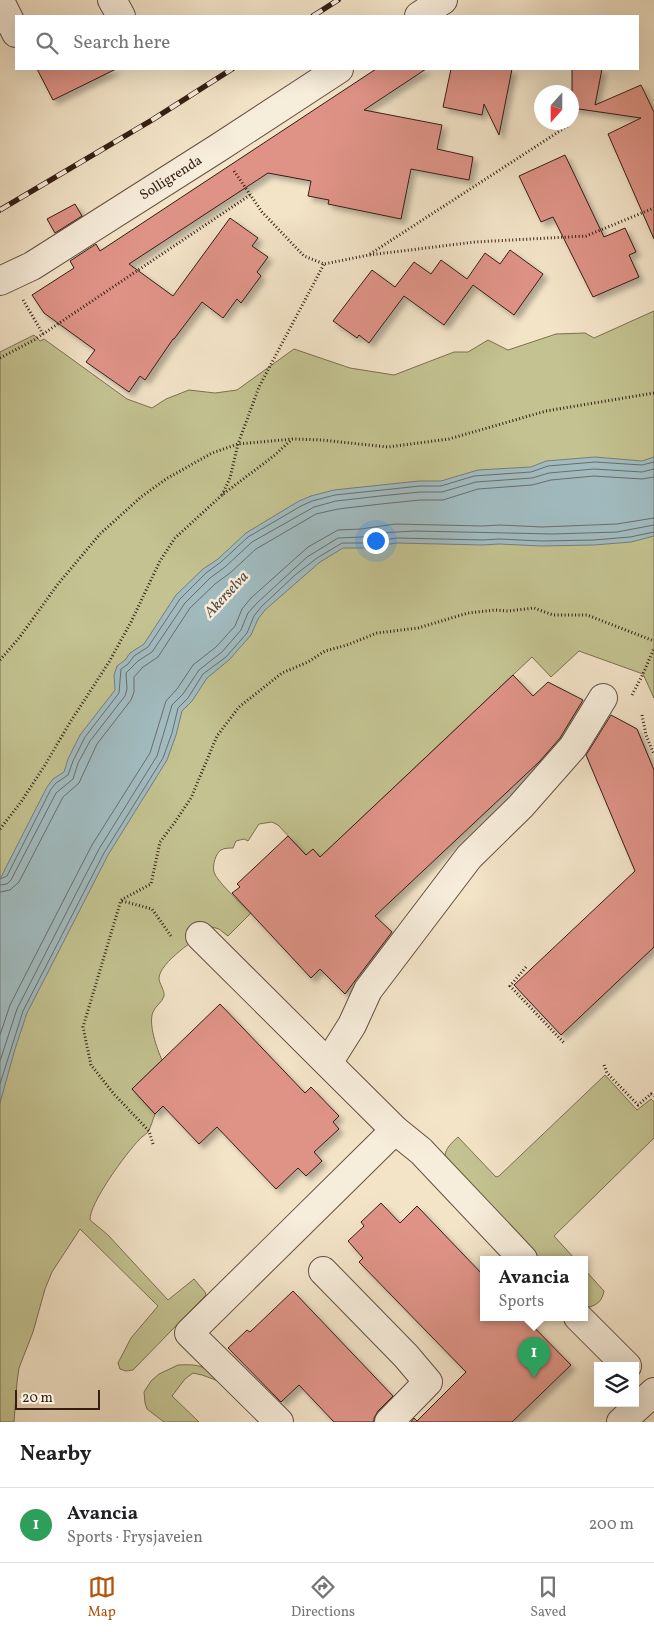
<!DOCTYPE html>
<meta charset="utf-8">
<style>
:root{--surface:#fff;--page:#f2f2f2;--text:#202124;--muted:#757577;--line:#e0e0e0;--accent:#b45309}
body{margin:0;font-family:Vollkorn,serif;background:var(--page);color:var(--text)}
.controls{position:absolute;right:15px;bottom:15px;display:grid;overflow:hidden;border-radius:0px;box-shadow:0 5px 20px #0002}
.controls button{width:45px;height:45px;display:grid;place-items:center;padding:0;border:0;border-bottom:1px solid var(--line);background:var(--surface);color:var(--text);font:25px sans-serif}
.compass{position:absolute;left:534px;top:85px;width:45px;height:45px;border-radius:50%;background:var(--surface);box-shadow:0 5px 20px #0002;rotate:201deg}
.scale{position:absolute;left:15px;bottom:12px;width:85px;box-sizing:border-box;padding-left:5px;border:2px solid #351e15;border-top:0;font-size:14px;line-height:18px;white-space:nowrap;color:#351e15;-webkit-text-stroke:4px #f7eddb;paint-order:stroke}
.you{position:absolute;left:375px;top:540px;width:18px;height:18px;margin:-12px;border:4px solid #fff;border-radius:50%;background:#1a73e8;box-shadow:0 0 0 8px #1a73e833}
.badge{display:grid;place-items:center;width:32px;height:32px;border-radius:50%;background:var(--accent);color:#fff;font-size:16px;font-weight:700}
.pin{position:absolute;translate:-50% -41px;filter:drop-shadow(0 1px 2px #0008)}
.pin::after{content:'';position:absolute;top:26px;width:18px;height:15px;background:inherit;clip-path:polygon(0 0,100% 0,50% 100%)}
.popup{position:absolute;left:480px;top:1256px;width:108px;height:65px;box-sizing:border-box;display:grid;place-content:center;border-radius:0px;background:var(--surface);filter:drop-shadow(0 1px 4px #0005);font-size:16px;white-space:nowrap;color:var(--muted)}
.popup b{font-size:19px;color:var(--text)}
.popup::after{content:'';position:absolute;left:50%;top:100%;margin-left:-10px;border:10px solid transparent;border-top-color:var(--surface)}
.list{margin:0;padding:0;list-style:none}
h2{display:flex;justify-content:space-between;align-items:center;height:65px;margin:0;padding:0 20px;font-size:21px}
h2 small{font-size:16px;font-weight:400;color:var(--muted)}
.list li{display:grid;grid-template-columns:32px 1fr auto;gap:15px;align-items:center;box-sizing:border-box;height:75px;padding:0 20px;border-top:1px solid var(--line)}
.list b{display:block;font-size:19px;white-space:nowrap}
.list p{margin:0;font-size:16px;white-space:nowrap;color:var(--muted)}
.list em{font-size:16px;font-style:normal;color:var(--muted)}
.icon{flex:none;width:28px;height:28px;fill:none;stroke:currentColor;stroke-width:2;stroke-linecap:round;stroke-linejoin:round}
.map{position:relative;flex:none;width:654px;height:1422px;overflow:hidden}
.search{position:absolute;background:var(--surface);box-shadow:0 5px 20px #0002;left:15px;right:15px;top:15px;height:55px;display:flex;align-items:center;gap:12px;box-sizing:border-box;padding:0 18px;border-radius:0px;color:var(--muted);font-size:19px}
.sheet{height:140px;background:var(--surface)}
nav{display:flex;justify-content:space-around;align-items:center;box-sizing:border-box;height:70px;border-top:1px solid var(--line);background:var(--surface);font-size:14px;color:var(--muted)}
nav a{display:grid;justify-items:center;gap:2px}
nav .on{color:var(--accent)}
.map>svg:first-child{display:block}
.green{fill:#c3c290;stroke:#7c7052}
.water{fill:#a1bcc1;stroke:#767d7c}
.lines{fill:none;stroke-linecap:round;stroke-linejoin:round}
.shore{stroke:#6b6d6b;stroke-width:1}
.building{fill:#df9387;stroke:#351e15;filter:url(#shadow)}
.minor-casing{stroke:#645042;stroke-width:30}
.path{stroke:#351e15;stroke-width:3;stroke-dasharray:1 2.5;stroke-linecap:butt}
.minor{stroke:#f7eddb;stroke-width:28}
.rail-casing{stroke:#351e15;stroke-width:5.5}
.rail{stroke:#f7eddb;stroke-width:4;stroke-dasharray:11;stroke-linecap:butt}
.labels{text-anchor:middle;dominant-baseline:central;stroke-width:5;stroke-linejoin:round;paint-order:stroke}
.street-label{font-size:14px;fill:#351e15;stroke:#f7eddb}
.water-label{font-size:15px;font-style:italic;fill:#554d49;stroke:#f7eddb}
</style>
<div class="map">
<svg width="654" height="1422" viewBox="0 0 654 1422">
<defs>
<filter id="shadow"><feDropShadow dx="4.5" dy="4.5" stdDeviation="2.5" flood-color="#0004"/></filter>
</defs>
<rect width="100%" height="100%" fill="#f3e4c8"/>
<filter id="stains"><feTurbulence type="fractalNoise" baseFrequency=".004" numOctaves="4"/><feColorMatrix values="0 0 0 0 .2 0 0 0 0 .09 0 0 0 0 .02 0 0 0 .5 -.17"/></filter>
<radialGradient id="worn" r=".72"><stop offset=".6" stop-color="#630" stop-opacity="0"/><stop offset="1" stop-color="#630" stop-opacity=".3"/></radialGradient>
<path class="green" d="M654,311v387l-11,-24 -64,-23 -28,26 -19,-20 -212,200 -7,-8 -7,6 -28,-30 -6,-3 -13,2 -11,17 -4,-2 -8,2 -3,7c-3,0 -9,0 -12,2 -5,3 -9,15 -7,22 3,10 28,32 37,41l-23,23 -9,-7 -7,-2 -4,3c-12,9 -48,32 -49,48 0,6 6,12 5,18 -2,7 -9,10 -11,16 -5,12 4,37 9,48l-30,29 23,25c-2,5 -4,13 -7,18 -3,3 -7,5 -9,8 -13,13 -50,64 -49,80l18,15 60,65 26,-21 11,13 1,3 -73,75 -7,1 -6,-2 -2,-6 13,-25 27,-32 -78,-77 -28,43 -7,17 -12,43 -14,36 -2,14 -3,40h-14v-1070l34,-17 6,6 4,-2 83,60 25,9 14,-9 23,-9 26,3 22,-3 57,-41 56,19 44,7 60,-23h14l20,-12 20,10 48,-16 29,-1 9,5z
M605,1075l32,35 14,-11 3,3v36l-100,98 21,23h-37l-89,-92c-9,-13 -1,-21 9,-30l38,40 3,-1z
M584,1269l20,22c-2,11 -8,15 -19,17z
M178,1365c24,-1 26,1 43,17l-19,-7 -9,-2 -8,6 -13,17 27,26h-35l-17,-13 -2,-6 -1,-11 7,-11 8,-7z"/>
<path class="water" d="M595,457l47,4 12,-4v79l-23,6 -37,3 -53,1 -42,-2 -16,1 -86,-2 -33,5h-21l-23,14 -55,48 -7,9 -7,16 -22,25 -22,18 -15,23 -10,10 -6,24 -9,25 -59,95 -81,158 -12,36 -15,54v-224l47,-92 6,-8 11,-7 4,-13 12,-24 35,-45 -1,-15 3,-9 8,-6 5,-7 14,-9 32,-49 27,-26 15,-10 28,-26 53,-32 12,-5 23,-6 85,-9h22l37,-11 53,-3 15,-6z"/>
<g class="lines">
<path class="shore" d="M0,879l7,-3 44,-87 5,-6 12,-8 5,-14 12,-24 34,-44 2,-24 7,-5 6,-8 14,-9 32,-48 26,-26 15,-11 27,-25 53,-31 11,-5 23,-6 85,-9h21l33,-10 57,-4 17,-6 47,-4 47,3 12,-3
M0,885l7,-1 4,-4 45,-87 17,-14 5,-16 12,-22 35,-45 2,-7 -1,-16 12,-12 14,-9 33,-49 25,-25 15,-11 27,-25 62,-35 22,-6 44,-5 40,-4h22l34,-10 56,-4 17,-5 45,-4 48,3 12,-3
M0,892l10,-2 9,-8 44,-85 16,-14 18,-39 34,-44 3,-8v-15l9,-10 15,-10 32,-49 25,-24 15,-11 26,-24 60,-35 22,-5 43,-5 39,-4h23l35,-11 54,-4 19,-5 43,-4 48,3 12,-2
M0,1035l10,-30 68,-133 14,-27 58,-92 16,-52 11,-12 16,-24 23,-18 19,-21 7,-17 9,-11 57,-51 30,-17 23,-1 34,-5 88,2 17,-1 42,2 75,-3 37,-6
M0,1061l17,-52 68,-133 14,-27 58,-93 15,-51 11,-11 16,-24 23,-18 19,-22 7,-17 9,-10 50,-46 31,-19 24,-1 17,-4 36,-2 138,3 64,-2 37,-7
M0,1084l23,-73 81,-158 59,-95 9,-25 6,-25 10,-10 15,-24 23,-17 21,-24 7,-17 7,-9 34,-32 22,-17 25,-15h21l34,-5 86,2 16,-1 43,2 52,-1 36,-3 24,-5"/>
</g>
<path class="building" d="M37,69h79l-63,31z
M376,69h50l-62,41 78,15 -5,24 36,8 -4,23 -58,-11 -10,50 -73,-15 1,-4 -21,-4 3,-15 -43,-8 -139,91 44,32 57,-78 28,20 -6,8 16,11 -11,15 4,4 -20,27 -4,-4 -14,19 -21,-16 -28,37h-1l-28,41 -5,-4 -11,16 -43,-30 9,-12 -51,-37 -12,-18 42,-27 -4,-7 26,-17 4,7z
M451,69h61l-13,66 -15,-31 -2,11 -39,-8z
M572,69h30l-7,36 46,-20 13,27v127l-46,-105 33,-16 -69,-10z
M565,155l39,82 21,-9 11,24 -7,3 10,22 -46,20 -40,-80 -12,5 -22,-46z
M75,204l7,12 -27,17 -8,-14z
M510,250l33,24 -29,41 -41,-30 -29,40 -40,-29 -35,47 -10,-8 -2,3 -24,-17 39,-51 23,17 19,-25 17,12 10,-14 26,19 18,-26 15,11z
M513,675l20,21 15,-14 35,18 -23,38 -21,24 -164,154 17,16 -47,62 -25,-25 -9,9 -79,-85 8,-6 -3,-3 51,-48 18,19 7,-6 7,8z
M611,715l26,14 17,41v177l-93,88 -47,-50 121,-114 -49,-116z
M220,1004l85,89 6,-6 28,29 -6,6 6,7 -25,23 8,9 -16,15 -8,-8 -22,21 -59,-62 -18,17 -36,-38 -8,8 -23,-25z
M381,1203l19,20 17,-17 67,70v41h40l47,48 -59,57h-101l3,-4 3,3 49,-49 -107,-110 4,-4 -15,-17 16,-15 -3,-4z
M293,1291l100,105 -15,15 -4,7v4h-40l-35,-37 -18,17 -53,-54 19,-18 3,2z"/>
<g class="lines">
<g class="minor-casing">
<g id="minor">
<path d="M112,0l9,16"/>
<path d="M0,1l16,32"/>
<path d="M419,16l24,-16"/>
<path id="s1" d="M0,281l32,-15 186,-118 121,-79"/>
<path d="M200,936l195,194 26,21 102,108"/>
<path d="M328,1063l24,-38 16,-35 101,-133 52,-51 52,-59 30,-49"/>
<path d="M323,1271l83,85 22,26 -39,40"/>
<path d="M578,1317l49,49"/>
<path d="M279,1422l-90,-89 206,-203"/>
<path d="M621,1422l33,-30"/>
</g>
</g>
<path class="path" d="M234,171l28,41 42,44 20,8 45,-9 106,-13 111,-6 68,-28
M370,254l199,-129
M23,300l20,34
M0,358l34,-18 216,-145
M222,495l8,-17 8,-34 21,-57 65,-123
M0,660l19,-22 39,-54 42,-50 41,-37 25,-18 46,-26 26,-9 55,-5 28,1 67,7 61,-8 97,-28 108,-18
M632,695l11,-21 11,-26
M642,715l4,20 8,19
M0,829l21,-27 24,-37 24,-41 40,-62 22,-40 29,-61 15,-23 47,-43 53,-40 17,-16
M122,901l30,8 19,27
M526,967l-16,19 55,58
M604,1065l3,8 31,32 13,-11 3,2
M153,1144l-4,-13 -36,-38 -22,-28 -8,-38 38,-127 30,-16 9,-42 15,-20 16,-24 26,-62 22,-29 43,-34 26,-11 17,-11 22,-6 30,-12 41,-5 50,-15 27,-3 13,1 26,-3 19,7h34l67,26"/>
<use href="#minor" class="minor"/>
<g class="rail-casing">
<path id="rail" d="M313,16l25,-16
M0,210l152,-90 80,-51"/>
</g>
<use href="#rail" class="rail"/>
</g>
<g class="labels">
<g class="street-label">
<text stroke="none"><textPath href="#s1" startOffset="200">Solligrenda</textPath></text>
</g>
<g class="water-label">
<text transform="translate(227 595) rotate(-47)">Akerselva</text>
</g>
</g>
<rect width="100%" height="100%" filter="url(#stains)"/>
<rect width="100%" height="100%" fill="url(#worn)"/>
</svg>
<div class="controls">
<button><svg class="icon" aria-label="layers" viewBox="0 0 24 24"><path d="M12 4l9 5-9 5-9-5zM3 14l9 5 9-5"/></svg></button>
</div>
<svg class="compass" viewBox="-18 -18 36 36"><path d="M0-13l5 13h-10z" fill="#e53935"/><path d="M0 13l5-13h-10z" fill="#757577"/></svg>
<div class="scale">20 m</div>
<div class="you"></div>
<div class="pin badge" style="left:534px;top:1378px;background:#2e9e5b">1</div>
<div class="popup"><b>Avancia</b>Sports</div>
<div class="search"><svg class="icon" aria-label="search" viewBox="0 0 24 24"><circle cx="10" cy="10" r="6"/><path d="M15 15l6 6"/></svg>Search here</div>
</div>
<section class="sheet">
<h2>Nearby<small></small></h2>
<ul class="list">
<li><span class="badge" style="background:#2e9e5b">1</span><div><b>Avancia</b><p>Sports · Frysjaveien</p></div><em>200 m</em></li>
</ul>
</section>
<nav>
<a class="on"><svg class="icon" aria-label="map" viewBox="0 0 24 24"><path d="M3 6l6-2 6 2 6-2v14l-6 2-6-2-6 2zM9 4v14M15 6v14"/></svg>Map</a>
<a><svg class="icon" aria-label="directions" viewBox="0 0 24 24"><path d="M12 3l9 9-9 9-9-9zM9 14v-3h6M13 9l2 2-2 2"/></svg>Directions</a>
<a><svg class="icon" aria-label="saved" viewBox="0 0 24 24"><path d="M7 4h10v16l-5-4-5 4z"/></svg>Saved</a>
</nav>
